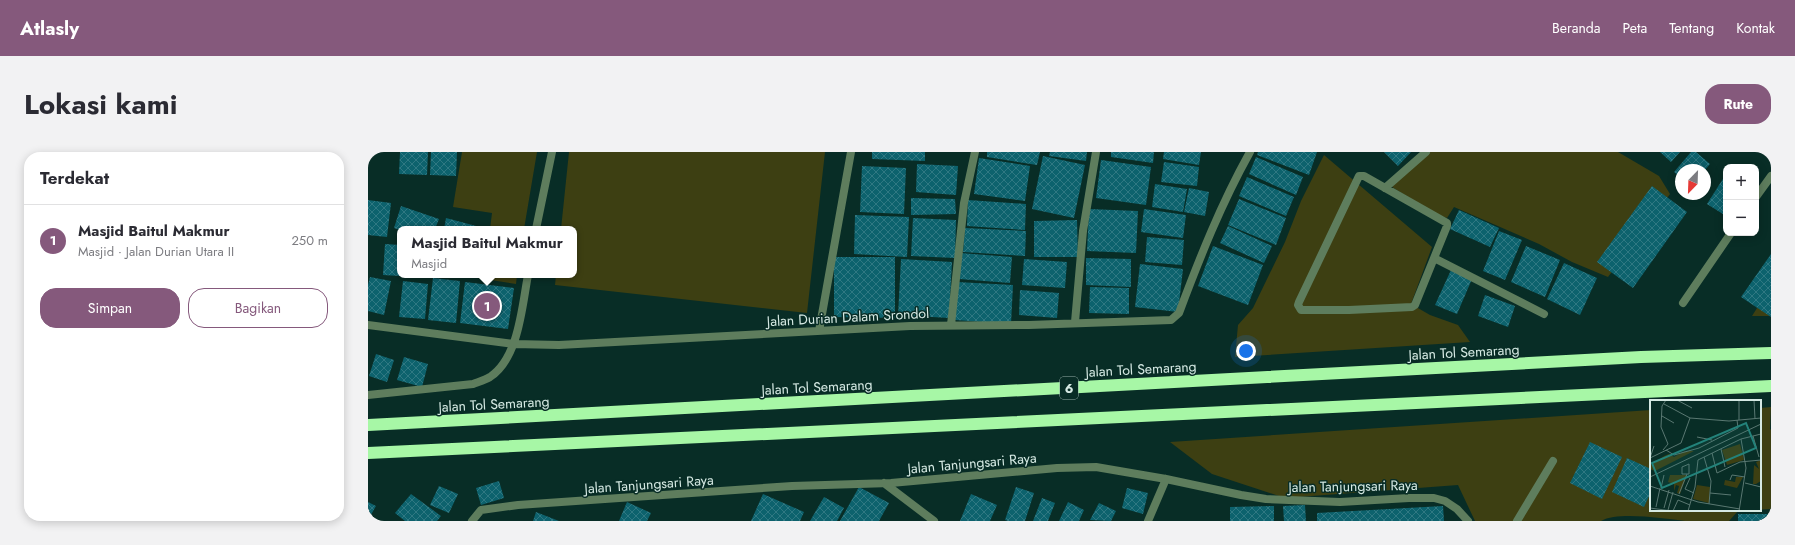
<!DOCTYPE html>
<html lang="id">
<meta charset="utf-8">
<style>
:root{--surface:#fff;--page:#f2f2f3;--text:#2b2b33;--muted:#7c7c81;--line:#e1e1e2;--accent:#85597c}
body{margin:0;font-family:Jost,sans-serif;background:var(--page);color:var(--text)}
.controls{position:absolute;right:12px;top:12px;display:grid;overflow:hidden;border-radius:8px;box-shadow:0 2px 10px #0003}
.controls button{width:36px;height:36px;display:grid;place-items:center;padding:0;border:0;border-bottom:1px solid var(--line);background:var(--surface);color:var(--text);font:20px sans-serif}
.compass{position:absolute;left:1307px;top:12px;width:36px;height:36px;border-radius:50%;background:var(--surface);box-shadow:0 2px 10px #0003;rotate:203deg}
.you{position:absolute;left:878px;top:199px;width:14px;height:14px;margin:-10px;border:3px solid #fff;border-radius:50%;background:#1a73e8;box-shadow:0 0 0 6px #1a73e833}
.badge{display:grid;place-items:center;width:26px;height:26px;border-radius:50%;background:var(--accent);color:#fff;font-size:13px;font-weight:700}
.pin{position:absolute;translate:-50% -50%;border:2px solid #fff;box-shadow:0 1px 4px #0006}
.popup{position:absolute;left:29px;top:74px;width:180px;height:52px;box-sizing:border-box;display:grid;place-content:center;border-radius:8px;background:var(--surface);filter:drop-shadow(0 1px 3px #0005);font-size:13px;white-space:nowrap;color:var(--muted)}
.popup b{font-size:15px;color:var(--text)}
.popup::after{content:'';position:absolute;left:50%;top:100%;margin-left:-8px;border:8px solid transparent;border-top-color:var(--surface)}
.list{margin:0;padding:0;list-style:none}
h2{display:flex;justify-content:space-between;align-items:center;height:52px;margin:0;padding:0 16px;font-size:17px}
h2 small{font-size:13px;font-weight:400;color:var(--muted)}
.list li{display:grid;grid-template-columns:26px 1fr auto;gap:12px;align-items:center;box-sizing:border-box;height:72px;padding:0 16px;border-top:1px solid var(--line)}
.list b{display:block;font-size:15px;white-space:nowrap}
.list p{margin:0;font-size:13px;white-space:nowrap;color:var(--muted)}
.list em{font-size:13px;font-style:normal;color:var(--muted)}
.actions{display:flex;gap:8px;padding:12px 16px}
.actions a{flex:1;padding:9px 0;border:1px solid var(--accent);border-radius:16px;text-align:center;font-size:14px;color:var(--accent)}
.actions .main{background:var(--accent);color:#fff}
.map{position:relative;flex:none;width:1403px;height:369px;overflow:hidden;border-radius:16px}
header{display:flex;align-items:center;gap:24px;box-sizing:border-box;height:56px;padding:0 20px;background:var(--accent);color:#fff}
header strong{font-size:19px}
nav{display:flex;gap:22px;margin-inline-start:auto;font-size:14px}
.intro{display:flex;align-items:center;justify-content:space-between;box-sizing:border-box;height:96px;padding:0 24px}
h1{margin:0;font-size:28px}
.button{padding:10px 18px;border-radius:16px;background:var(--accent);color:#fff;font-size:14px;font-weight:700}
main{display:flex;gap:24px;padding:0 24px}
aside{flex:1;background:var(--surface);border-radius:16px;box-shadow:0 2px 10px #0003}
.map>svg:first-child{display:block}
.grass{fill:#3d3f12}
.building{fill:url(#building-cross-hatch)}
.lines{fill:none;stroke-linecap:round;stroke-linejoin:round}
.minor{stroke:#5e7d5d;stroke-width:8}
.motorway{stroke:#a7f7a6;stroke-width:12}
.labels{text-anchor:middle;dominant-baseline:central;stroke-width:3;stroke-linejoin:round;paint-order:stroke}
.shield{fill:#082d26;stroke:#98b1aa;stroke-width:1}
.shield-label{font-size:13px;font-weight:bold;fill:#d5e9e3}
.street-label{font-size:14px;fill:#d5e9e3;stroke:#082d26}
.inset-road{fill:none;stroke:#5a7872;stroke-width:1}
.view{fill:#23827a;fill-opacity:0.15;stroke:#23827a;stroke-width:2}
.inset-edge{fill:none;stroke:#d5e9e3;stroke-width:2}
</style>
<header>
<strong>Atlasly</strong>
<nav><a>Beranda</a><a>Peta</a><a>Tentang</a><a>Kontak</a></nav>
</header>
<div class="intro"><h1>Lokasi kami</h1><a class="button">Rute</a></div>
<main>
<aside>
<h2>Terdekat<small></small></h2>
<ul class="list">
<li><span class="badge">1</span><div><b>Masjid Baitul Makmur</b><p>Masjid · Jalan Durian Utara II</p></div><em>250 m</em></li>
</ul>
<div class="actions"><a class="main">Simpan</a><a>Bagikan</a></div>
</aside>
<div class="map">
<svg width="1403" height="369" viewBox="0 0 1403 369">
<defs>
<pattern id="building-cross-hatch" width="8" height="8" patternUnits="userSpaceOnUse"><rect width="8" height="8" fill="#0d626d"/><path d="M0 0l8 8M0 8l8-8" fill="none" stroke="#2f7882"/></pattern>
</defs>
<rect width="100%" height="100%" fill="#082d26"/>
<path class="grass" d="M94,0h75l-13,77h-34l2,-16 -39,-6z
M201,0h256l-18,161 -252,-28 1,-10h18v-46h-13z
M1053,0h197l41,24 11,18 -62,83 -36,-15 -33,-18 -85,-37 -7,11 -13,-5 -42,-26z
M956,3l108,92 -21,57 19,11 28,10 12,17 -235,15 3,-32 15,-17 32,-66 16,-41z
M90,123h59l-1,9z
M1403,134v30h-19z
M1403,255l-1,22 1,1v79l-33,2 -9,10c-14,0 -30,0 -44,0 -20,-2 -66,-10 -84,0h-126l-17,-36 -173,13 -73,-24 -42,-32 481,-32v100h109v-102z"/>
<path class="building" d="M32,0h28l-1,23 -28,-1z
M63,0h26l-1,24 -26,-1z
M504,0h53v9l-53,-2z
M619,0h53l-3,13 -50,-8z
M682,0h37l-1,9 -37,-5z
M743,0h43l-1,11 -42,-6z
M796,0h37l-2,13 -36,-6z
M890,0h59l-8,23 -52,-20z
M1016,0h27l-13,14z
M1292,0h20l-9,10z
M1323,0h5l14,12 -5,6h-24v8l-7,-6z
M675,4l42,9 -11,53 -42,-9z
M888,5l47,20 -7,18 -47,-21z
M611,6l51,8 -5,35 -51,-7z
M733,8l50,7 -5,38 -50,-7z
M796,10l35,5 -2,19 -36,-4z
M549,12l41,2 -2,29 -40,-3z
M494,14l44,2 -2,46 -44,-2z
M1358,22v42l-19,-12z
M879,25l47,20 -8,19 -47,-20z
M787,32l32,5 -4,23 -31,-5z
M1284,34l35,26 -54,76 -36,-26z
M821,36l20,4 -4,24 -21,-4z
M543,46l44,1 1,15 -45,1z
M871,47l47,19 -10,27 -48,-20z
M0,48l23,3 -4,34 -19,-2z
M600,48l58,4 -1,26 -58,-4z
M33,54l38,13 -4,10 -35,1 -6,-2z
M721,57l49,2 -2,42 -49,-2z
M776,57l42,6 -3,23 -42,-6z
M1091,58l40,18 -9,19 -40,-18z
M487,63l54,2 -2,40 -53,-3z
M78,66l34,9 -1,2h-35z
M545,66l43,2 -1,38 -44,-2z
M709,68l1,37h-44v-36z
M860,74l44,20 -8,17 -44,-20z
M597,76l61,3 -1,25 -62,-4z
M1131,79l23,9 -17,40 -22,-9z
M779,85l37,3 -2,25 -37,-3z
M17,92l15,1v31l-17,-1z
M845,94l50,19 -15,40 -50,-19z
M1158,94l34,14 -15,37 -34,-15z
M592,101l52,4 -2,26 -51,-4z
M1403,102v63l-30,-20z
M466,105h61v61l-61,-1z
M718,106l45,1v28l-45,-2z
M533,107l51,3 -3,56 -51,-3z
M656,107l43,3 -2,26 -43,-3z
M1196,111l33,15 -17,37 -33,-16z
M772,112l43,5 -5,43 -43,-5z
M1083,118l21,9 -15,35 -22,-9z
M42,123h14v2l-14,-1z
M2,125l21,4 -7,34 -16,-4v-26z
M65,126l27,3 -4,42 -28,-3z
M35,129l25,3 -3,35 -26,-2z
M97,130l49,6 -6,41 -48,-6z
M589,130l56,3 -2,39 -56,-4z
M722,135l39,1v26l-40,-1z
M652,138l39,3 -2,25 -38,-3z
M1117,143l30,11 -7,21 -30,-11z
M8,202l18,6 -7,22 -18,-6z
M36,205l24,7 -6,23 -25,-7z
M1222,290l32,15 -20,42 -32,-16z
M1259,306l24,11v23l-7,15 -32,-15z
M131,329l5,17 -23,7 -5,-17z
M71,334l19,8 -9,19 -19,-8z
M491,335l30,16 -10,18h-39z
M648,335l18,6 -9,28h-17l-3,-1z
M759,336l21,5 -5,21 -21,-6z
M43,342l30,22 -4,5h-32l-10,-8z
M395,342l41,18 -4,9h-49z
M603,342l26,11 -7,16h-30z
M456,345l20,11 -7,13h-27z
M674,346l13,5 -7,18h-15z
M0,350l8,4 -8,14z
M259,350l24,11 -4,8h-28z
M700,350l16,8 -5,11h-20z
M731,351l17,8 -5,10 -21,-1z
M937,353l1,16h-22l-1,-15z
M906,354v15h-44v-14z
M1075,354l1,15h-127v-8z
M168,360l23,9h-26z
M1370,362h33v7h-33z"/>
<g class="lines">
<path class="minor" d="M991,24h5l83,47v3l-32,79 -3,2 -63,3h-48l-3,-5 1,-3z
M1017,36l41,-36
M1388,45l15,-21
M168,77l16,-77
M1066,106l110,56
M1315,151l48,-70
M707,170l8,-91 13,-79
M0,173l146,19 45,1 351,-19 119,-1 142,-5 8,-7c21,-56 42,-109 71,-161
M583,173l13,-122 11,-51
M451,179l32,-179
M0,243l105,-11c5,-2 12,-4 17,-7 29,-19 32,-71 38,-102
M516,331l50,38
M104,369l9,-11 37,-5 274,-19 99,-3 166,-15 39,-1 70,12 75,16 25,4 74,3 69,-4h25l11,3 12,8 11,12
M780,369l18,-42
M1149,369l36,-60"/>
<path class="motorway" d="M0,273l1273,-68 130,-4
M0,301l1403,-67"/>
</g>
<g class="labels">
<rect class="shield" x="692" y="225" width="18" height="22" rx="3"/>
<g class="shield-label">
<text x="701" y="236">6</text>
</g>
<g class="street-label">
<text transform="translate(480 165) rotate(-3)">Jalan Durian Dalam Srondol</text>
<text transform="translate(1096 200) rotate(-3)">Jalan Tol Semarang</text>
<text transform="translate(773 217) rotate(-3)">Jalan Tol Semarang</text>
<text transform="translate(449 235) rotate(-3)">Jalan Tol Semarang</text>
<text transform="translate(126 252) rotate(-3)">Jalan Tol Semarang</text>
<text transform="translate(604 311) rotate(-5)">Jalan Tanjungsari Raya</text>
<text transform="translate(281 332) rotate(-4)">Jalan Tanjungsari Raya</text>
<text transform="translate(985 334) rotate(-1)">Jalan Tanjungsari Raya</text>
</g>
</g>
<g transform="translate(1282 248)">
<rect width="111" height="111" fill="#082d26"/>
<path d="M90,44l4,16 -17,5 -5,-15zM35,51h9l-39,20 -5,-2 1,-4 13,-9 5,-2 5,3zM111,60v21l-5,3h-3l1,-19 5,4 -3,-7zM20,75h17l-7,19 -3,-1 2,-7 -3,-1 -2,6v-7l-6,-2zM86,77h7l-6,11 -13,-3 1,-5 10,2z" fill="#3d3f12"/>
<path d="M47,85l13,2 -1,16 -16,-4z" fill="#3d3f12"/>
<path class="inset-road" d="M27,0l15,8M89,0v20M104,0l1,19M14,4l26,14 39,3 32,-3M12,16l12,7M103,36l6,21M47,37l15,3M71,49l4,18M13,50l5,-6 -7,-17 1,-21 4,-6M16,50l8,5 25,-7 39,-20 -1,-8M62,53l5,20 23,-11 21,-2M54,57l7,24 -2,23M0,58l31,-15 9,-25M0,58l4,-12M39,64v10h-7v-7zM0,77l111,-53M40,78l-5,11 9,4M80,80l2,-5 13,2M95,83l16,4M0,86l48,16 42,7M11,88l3,-13M60,93l21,2M29,94l8,-20M6,107l4,-19M0,108l22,3M14,108l5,-18M18,110l5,-18M23,111l5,-11 12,5M38,111l7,-24 3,-27 43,-21 20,-5M89,111l7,-43 -5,-29"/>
<path class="view" d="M96,23l10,25 -94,40 -10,-25z"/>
<rect width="111" height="111" class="inset-edge"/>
</g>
</svg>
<div class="controls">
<button>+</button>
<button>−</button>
</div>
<svg class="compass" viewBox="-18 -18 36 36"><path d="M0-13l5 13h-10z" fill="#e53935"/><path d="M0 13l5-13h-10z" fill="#7c7c81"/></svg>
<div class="you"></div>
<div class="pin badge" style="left:119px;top:154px">1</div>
<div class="popup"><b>Masjid Baitul Makmur</b>Masjid</div>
</div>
</main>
